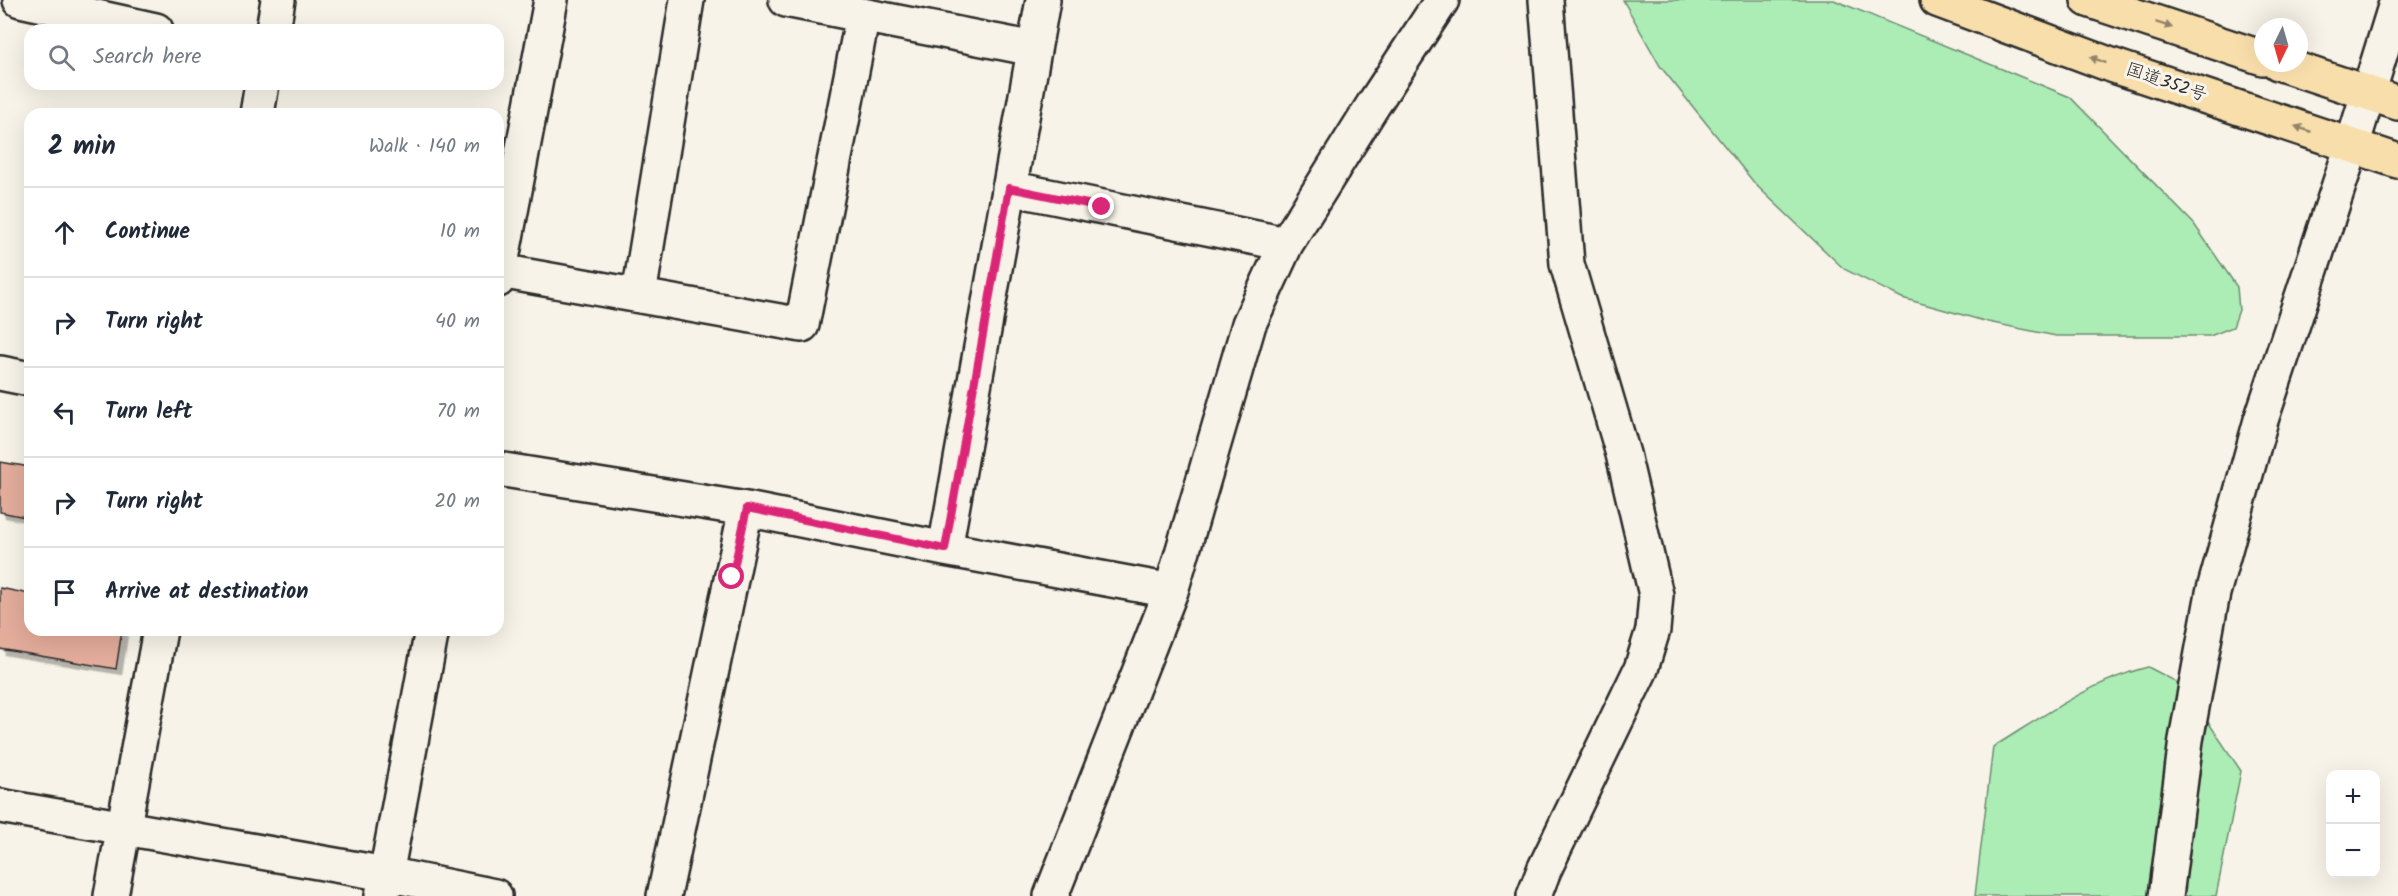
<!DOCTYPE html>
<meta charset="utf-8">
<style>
:root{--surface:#fff;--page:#f2f2f3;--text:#1f2937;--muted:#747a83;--line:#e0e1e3}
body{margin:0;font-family:Kalam,"Klee One",sans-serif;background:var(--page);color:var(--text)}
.controls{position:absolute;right:18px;bottom:18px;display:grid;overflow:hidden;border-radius:12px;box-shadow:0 6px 24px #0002}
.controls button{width:54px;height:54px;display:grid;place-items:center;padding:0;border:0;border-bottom:2px solid var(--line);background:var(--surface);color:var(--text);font:30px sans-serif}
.compass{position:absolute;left:2254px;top:18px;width:54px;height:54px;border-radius:50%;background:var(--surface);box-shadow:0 6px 24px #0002;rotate:185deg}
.stop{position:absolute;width:18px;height:18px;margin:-14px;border:4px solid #db2777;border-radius:50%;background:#fff}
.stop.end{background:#db2777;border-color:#fff;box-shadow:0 2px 6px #0008}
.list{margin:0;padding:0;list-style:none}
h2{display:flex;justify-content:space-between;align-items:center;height:78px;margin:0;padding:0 24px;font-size:26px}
h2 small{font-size:20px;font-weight:400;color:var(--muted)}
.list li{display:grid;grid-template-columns:39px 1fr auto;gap:18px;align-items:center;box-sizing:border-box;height:90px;padding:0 24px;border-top:2px solid var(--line)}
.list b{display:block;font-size:22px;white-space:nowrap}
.list em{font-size:20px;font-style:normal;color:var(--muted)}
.icon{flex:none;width:33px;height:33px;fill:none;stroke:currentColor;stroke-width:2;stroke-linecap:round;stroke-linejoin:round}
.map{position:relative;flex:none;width:2398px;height:896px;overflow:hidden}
.search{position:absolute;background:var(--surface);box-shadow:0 6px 24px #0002;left:24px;top:24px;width:480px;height:66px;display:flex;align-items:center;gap:15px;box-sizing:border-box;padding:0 21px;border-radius:18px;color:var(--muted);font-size:22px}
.panel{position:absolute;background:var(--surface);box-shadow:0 6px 24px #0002;left:24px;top:108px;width:480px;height:528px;border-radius:18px}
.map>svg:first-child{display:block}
.green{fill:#acecb5;stroke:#6c8c70;stroke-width:1.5}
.building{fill:#e3ac9b;stroke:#2b2b2b;stroke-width:1.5;filter:url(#shadow)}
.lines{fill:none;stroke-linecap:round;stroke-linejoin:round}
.street-casing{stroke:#2b2b2b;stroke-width:38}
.secondary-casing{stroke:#2b2b2b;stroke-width:38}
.highway-casing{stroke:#2b2b2b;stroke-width:38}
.street{stroke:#f7f3e8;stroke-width:33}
.secondary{stroke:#f7f3e8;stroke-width:33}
.highway{stroke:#f8deab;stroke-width:33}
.oneway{fill:#92846b}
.route{stroke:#db2777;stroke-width:8}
.labels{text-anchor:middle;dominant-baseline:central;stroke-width:6;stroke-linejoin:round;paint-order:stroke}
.street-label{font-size:18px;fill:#2b2b2b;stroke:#f7f3e8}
</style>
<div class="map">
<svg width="2398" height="896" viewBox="0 0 2398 896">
<defs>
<filter id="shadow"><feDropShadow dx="5.5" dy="5.5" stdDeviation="0" flood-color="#0004"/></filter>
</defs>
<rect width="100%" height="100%" fill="#f7f3e8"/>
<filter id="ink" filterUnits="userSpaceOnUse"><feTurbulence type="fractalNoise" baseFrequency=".0167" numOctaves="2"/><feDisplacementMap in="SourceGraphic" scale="12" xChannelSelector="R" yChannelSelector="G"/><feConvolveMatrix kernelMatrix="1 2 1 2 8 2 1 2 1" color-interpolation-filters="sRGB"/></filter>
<g filter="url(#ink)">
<path class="green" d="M1623,0h211l236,97 124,127 43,63 2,23 -6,17 -23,9h-154l-68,-14 -86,-24 -58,-29 -88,-84 -96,-119z
M2148,667l27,14 27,32 39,58 -25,125h-241l18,-149c49,-30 98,-66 155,-80z"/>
<path class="building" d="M0,462l30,5v51l-30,-6z
M0,588l30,6v36h92l-6,39 -116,-20z"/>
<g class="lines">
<g class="street-casing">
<path id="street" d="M20,0l136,30
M786,0l248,49
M273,30l5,-30
M257,114l5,-30
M1009,188l277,56
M500,271l302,54 61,-310
M639,295l48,-295
M0,373l30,6
M498,469l248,40 199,40 226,42
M945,549l98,-549
M0,806l386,68 109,22
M111,896l49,-266
M664,896l82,-387
M1051,896l120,-305 78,-267 37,-80 87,-139 69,-105
M1534,896l10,-26 97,-201 12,-39 3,-35 -33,-141 -56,-190 -21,-264"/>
</g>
<g class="secondary-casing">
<path id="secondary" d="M498,280l53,-280
M382,896l50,-266
M2166,896l20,-156 27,-147 48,-173 91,-274 45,-146"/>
</g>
<g class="highway-casing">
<path id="highway" d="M1937,0l174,65 287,96
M2088,0l175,58
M2278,63l120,40"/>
</g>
<use href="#street" class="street"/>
<use href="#secondary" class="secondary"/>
<use href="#highway" class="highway"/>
</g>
<defs><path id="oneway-solid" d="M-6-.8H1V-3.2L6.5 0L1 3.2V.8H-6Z" transform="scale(1.5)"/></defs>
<g class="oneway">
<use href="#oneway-solid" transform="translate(2164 25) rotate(18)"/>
<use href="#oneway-solid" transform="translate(2098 60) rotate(-160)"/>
<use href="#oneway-solid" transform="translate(2303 129) rotate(-161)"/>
</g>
</g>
<g class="lines" filter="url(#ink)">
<path class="route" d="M732,577l15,-69 198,41 64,-361 93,19"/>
</g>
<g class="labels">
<g class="street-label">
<text transform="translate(2166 83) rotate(19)">国道352号</text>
</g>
</g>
</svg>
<div class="controls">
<button>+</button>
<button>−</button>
</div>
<svg class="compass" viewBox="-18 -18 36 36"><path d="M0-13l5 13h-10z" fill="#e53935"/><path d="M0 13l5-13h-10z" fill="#747a83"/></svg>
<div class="stop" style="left:732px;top:577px"></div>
<div class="stop end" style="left:1102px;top:207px"></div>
<div class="search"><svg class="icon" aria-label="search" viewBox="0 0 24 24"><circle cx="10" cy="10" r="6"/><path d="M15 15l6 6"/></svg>Search here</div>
<section class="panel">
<h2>2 min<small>Walk · 140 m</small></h2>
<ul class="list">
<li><svg class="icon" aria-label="ahead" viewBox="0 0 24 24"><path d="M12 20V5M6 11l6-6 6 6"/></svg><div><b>Continue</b></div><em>10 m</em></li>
<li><svg class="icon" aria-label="right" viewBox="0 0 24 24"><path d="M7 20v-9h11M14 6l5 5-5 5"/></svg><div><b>Turn right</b></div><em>40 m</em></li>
<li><svg class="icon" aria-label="left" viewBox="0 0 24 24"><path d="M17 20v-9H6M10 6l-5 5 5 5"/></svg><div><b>Turn left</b></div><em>70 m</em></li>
<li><svg class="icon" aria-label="right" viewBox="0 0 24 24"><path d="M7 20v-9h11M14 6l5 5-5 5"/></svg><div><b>Turn right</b></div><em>20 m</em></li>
<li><svg class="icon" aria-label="arrive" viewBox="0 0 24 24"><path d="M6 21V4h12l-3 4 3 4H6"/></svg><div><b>Arrive at destination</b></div></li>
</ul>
</section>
</div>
